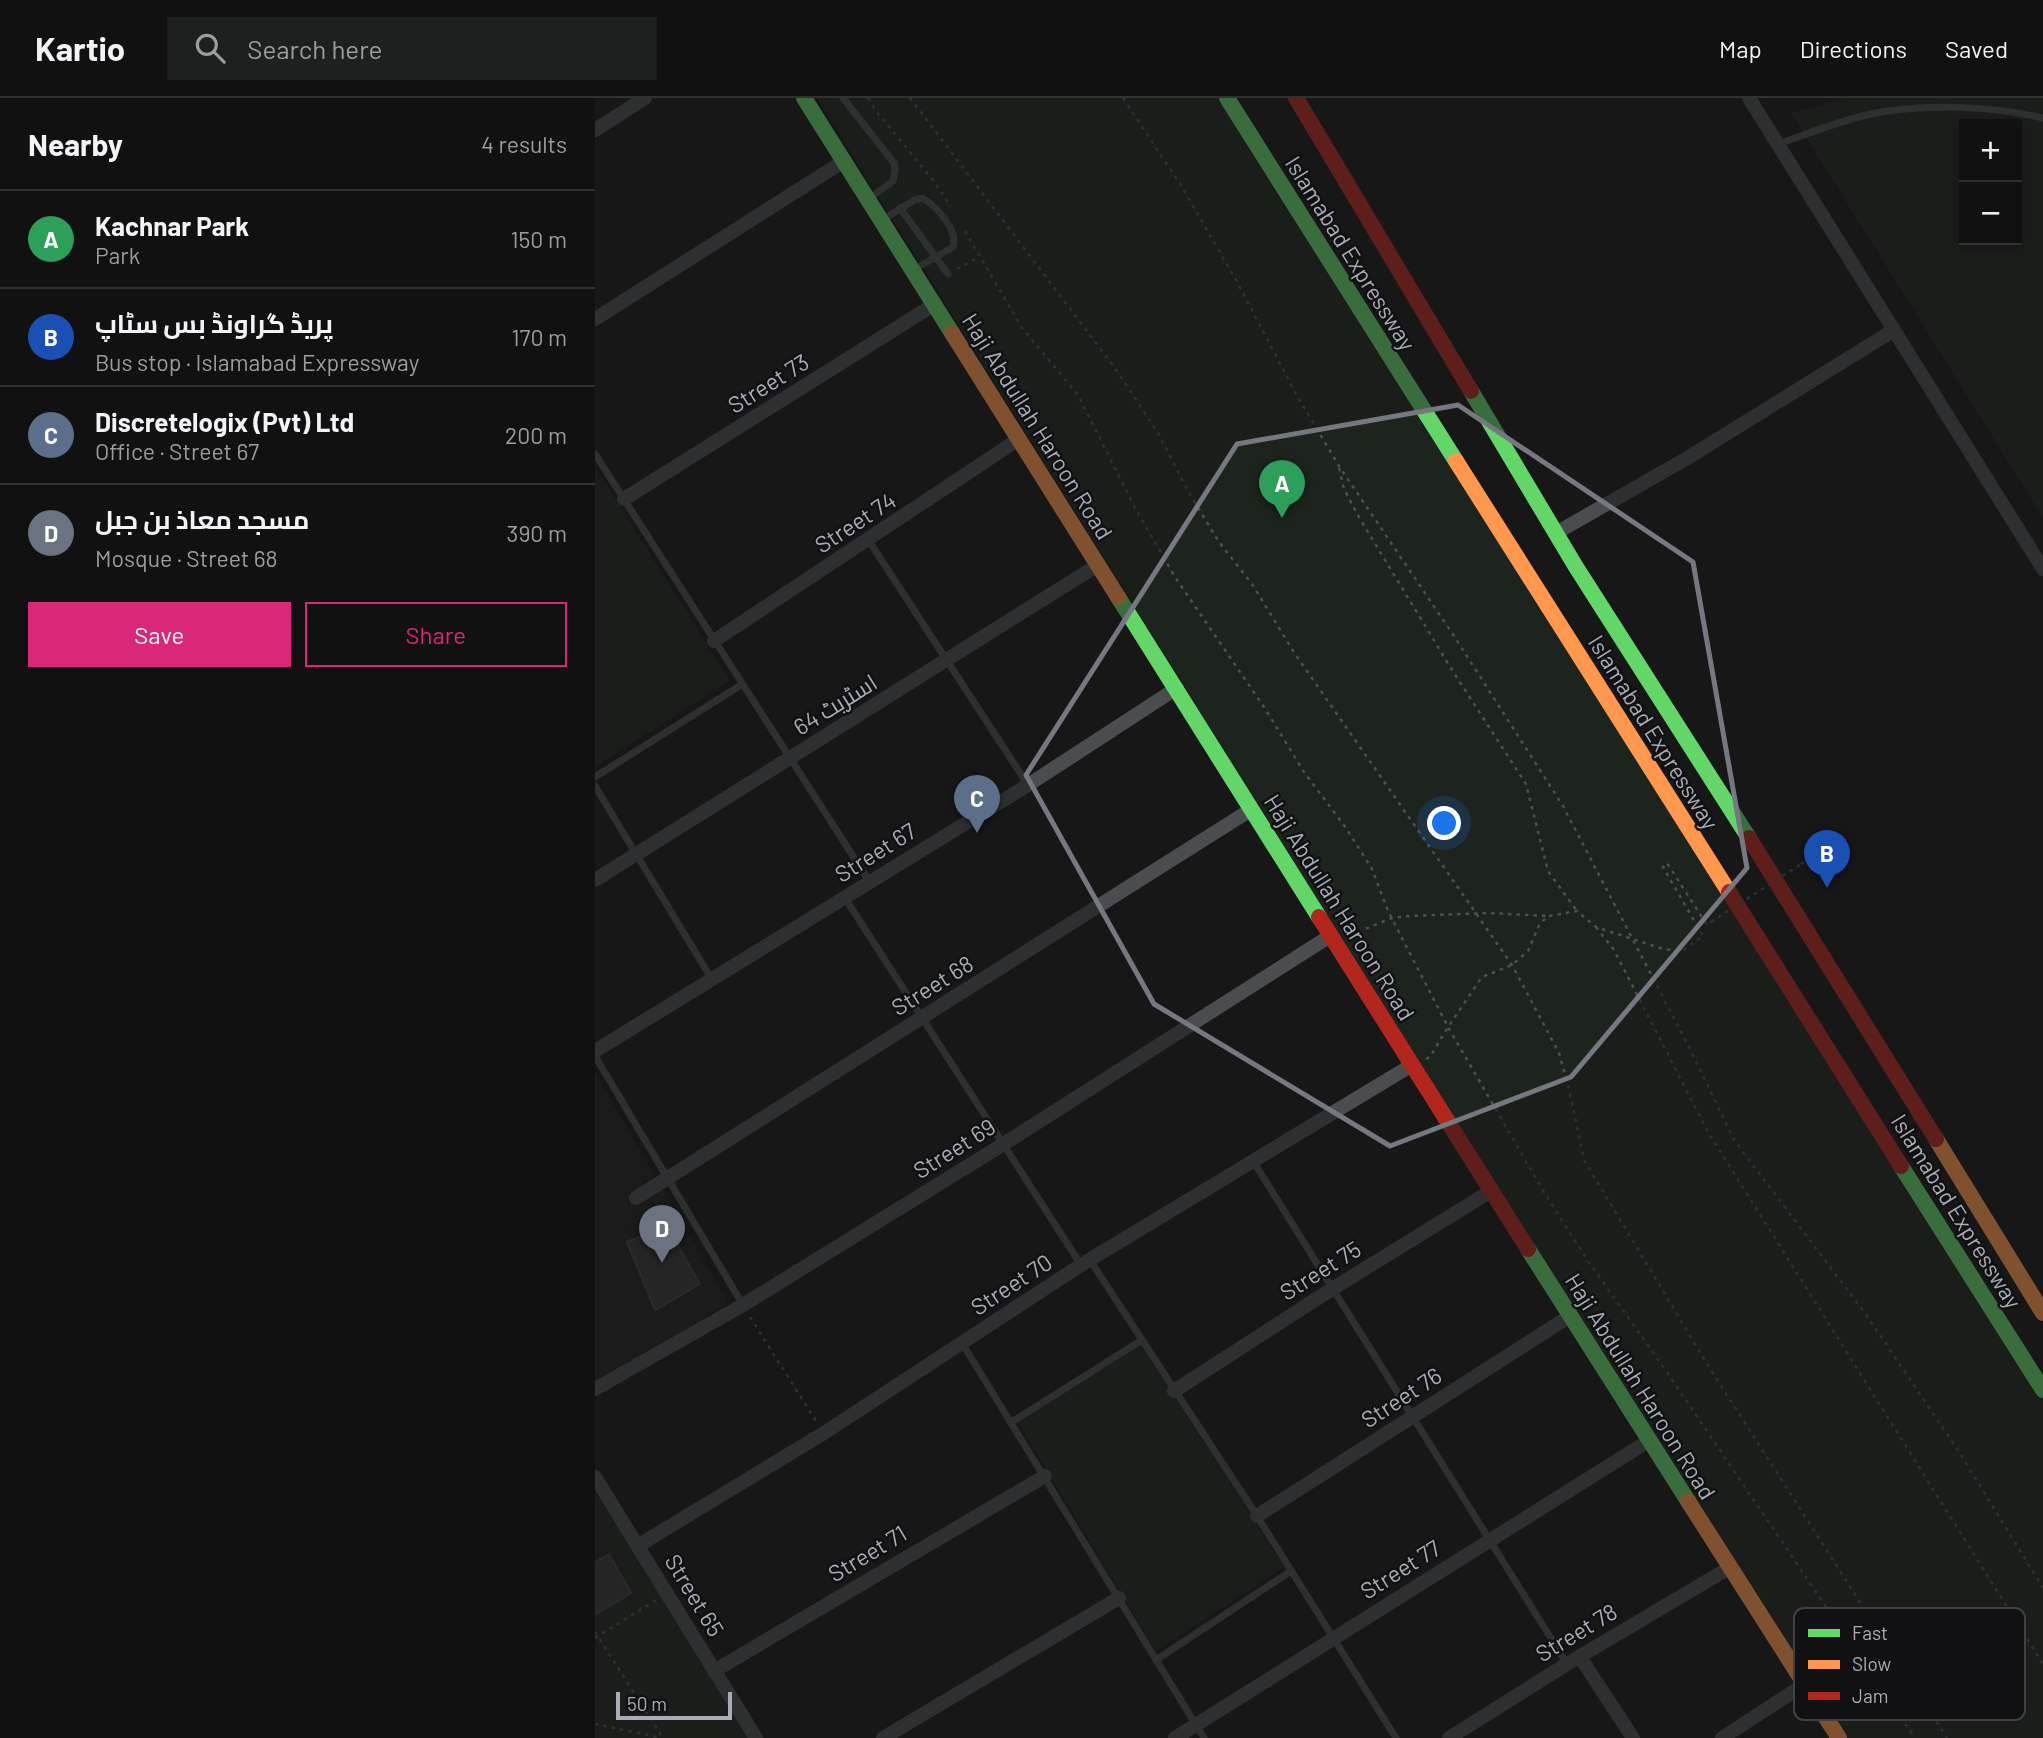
<!DOCTYPE html>
<meta charset="utf-8">
<style>
:root{--surface:#111;--page:#1e1f1f;--text:#f1f3f6;--muted:#9c9d9f;--line:#303131;--accent:#db2777}
body{margin:0;font-family:Barlow,Cairo,sans-serif;background:var(--page);color:var(--text)}
.controls{position:absolute;right:21px;top:21px;display:grid;overflow:hidden;border-radius:0px;box-shadow:0 4px 10px #0003}
.controls button{width:63px;height:63px;display:grid;place-items:center;padding:0;border:0;border-bottom:2px solid var(--line);background:var(--surface);color:var(--text);font:35px sans-serif}
.scale{position:absolute;left:21px;bottom:18px;width:116px;box-sizing:border-box;padding-left:7px;border:4px solid #a8adb8;border-top:0;font-size:19px;line-height:24px;white-space:nowrap;color:#a8adb8;-webkit-text-stroke:5px #111113;paint-order:stroke}
.you{position:absolute;left:850px;top:726px;width:24px;height:24px;margin:-18px;border:5px solid #fff;border-radius:50%;background:#1a73e8;box-shadow:0 0 0 10px #1a73e833}
.badge{display:grid;place-items:center;width:46px;height:46px;border-radius:50%;background:var(--accent);color:#fff;font-size:23px;font-weight:700}
.pin{position:absolute;translate:-50% -58px;filter:drop-shadow(0 2px 4px #0008)}
.pin::after{content:'';position:absolute;top:37px;width:24px;height:21px;background:inherit;clip-path:polygon(0 0,100% 0,50% 100%)}
.list{margin:0;padding:0;list-style:none}
h2{display:flex;justify-content:space-between;align-items:center;height:91px;margin:0;padding:0 28px;font-size:30px}
h2 small{font-size:23px;font-weight:400;color:var(--muted)}
.list li{display:grid;grid-template-columns:46px 1fr auto;gap:21px;align-items:center;box-sizing:border-box;height:98px;padding:0 28px;border-top:2px solid var(--line)}
.list b{display:block;font-size:26px;white-space:nowrap}
.list p{margin:0;font-size:23px;white-space:nowrap;color:var(--muted)}
.list em{font-size:23px;font-style:normal;color:var(--muted)}
.actions{display:flex;gap:14px;padding:21px 28px}
.actions a{flex:1;padding:16px 0;border:2px solid var(--accent);border-radius:0px;text-align:center;font-size:24px;color:var(--accent)}
.actions .main{background:var(--accent);color:#fff}
.icon{flex:none;width:38px;height:38px;fill:none;stroke:currentColor;stroke-width:2;stroke-linecap:round;stroke-linejoin:round}
.map{position:relative;flex:none;width:1448px;height:1640px;overflow:hidden}
header{display:flex;align-items:center;gap:42px;box-sizing:border-box;height:98px;padding:0 35px;background:var(--surface);border-bottom:2px solid var(--line)}
header strong{font-size:33px}
nav{display:flex;gap:38px;margin-inline-start:auto;font-size:24px}
.search{width:490px;height:63px;background:var(--page);display:flex;align-items:center;gap:18px;box-sizing:border-box;padding:0 24px;border-radius:0px;color:var(--muted);font-size:26px}
main{display:flex}
aside{flex:1;background:var(--surface)}
.map>svg:first-child{display:block}
.built{fill:#212123}
.green{fill:#1d241e;fill-rule:evenodd}
.building{fill:#353536;stroke:#3f4043;stroke-width:2}
.lines{fill:none;stroke-linecap:round;stroke-linejoin:round}
.path{stroke:#4d4e52;stroke-width:2.5;stroke-dasharray:3.5 5;stroke-linecap:butt}
.lane{stroke:#4b4c50;stroke-width:7}
.street{stroke:#4b4c50;stroke-width:14}
.fast{stroke:#63d668;stroke-width:16}
.slow{stroke:#ff974d;stroke-width:16}
.jam{stroke:#b3261e;stroke-width:16}
.path-bridge{stroke:#4d4e52;stroke-width:2.5;stroke-dasharray:3.5 5;stroke-linecap:butt}
.marked{fill:none;stroke:#757880;stroke-width:5;stroke-linejoin:round}
.labels{text-anchor:middle;dominant-baseline:central;stroke-width:5;stroke-linejoin:round;paint-order:stroke}
.street-label{font-size:23px;fill:#a8adb8;stroke:#111113}
.key{fill:#111113;stroke:#3e4045;stroke-width:2}
.key-label{font-size:19px;fill:#a8adb8}
</style>
<header>
<strong>Kartio</strong>
<div class="search"><svg class="icon" aria-label="search" viewBox="0 0 24 24"><circle cx="10" cy="10" r="6"/><path d="M15 15l6 6"/></svg>Search here</div>
<nav><a>Map</a><a>Directions</a><a>Saved</a></nav>
</header>
<main>
<aside>
<h2>Nearby<small>4 results</small></h2>
<ul class="list">
<li><span class="badge" style="background:#2e9e5b">A</span><div><b>Kachnar Park</b><p>Park</p></div><em>150 m</em></li>
<li><span class="badge" style="background:#1a4fb4">B</span><div><b>پریڈ گراونڈ بس سٹاپ</b><p>Bus stop · Islamabad Expressway</p></div><em>170 m</em></li>
<li><span class="badge" style="background:#5c6f8a">C</span><div><b>Discretelogix (Pvt) Ltd</b><p>Office · Street 67</p></div><em>200 m</em></li>
<li><span class="badge" style="background:#6b7280">D</span><div><b>مسجد معاذ بن جبل</b><p>Mosque · Street 68</p></div><em>390 m</em></li>
</ul>
<div class="actions"><a class="main">Save</a><a>Share</a></div>
</aside>
<div class="map">
<svg width="1448" height="1640" viewBox="0 0 1448 1640">
<rect width="100%" height="100%" fill="#171717"/>
<path class="built" d="M0,975l133,229 -133,88z"/>
<path class="green" d="M222,0h402l824,1294v346h-202z
M1252,0h196v420l-252,-405zM1369,26h53v116h-53z
M0,369l135,214 -135,86z
M546,1247l143,222 -128,84 -138,-229z
M0,1394l160,246h-160z"/>
<path class="building" d="M71,1127l34,59 -45,26 -28,-68z
M14,1456l22,39 -36,22v-53z"/>
<g class="lines">
<path class="path" d="M273,0l9,14 56,68 18,27
M315,0l205,270 43,65 31,60 30,49 33,42 43,70 217,311 47,88 10,36 15,71 120,199 243,379
M528,0l59,89 54,93 60,114 43,72 115,170 109,170 127,243 44,91 133,176 92,136 84,136
M370,133l57,97 56,67 56,111 41,71 89,130 40,65 42,56 26,41 16,42 60,116 97,167 43,67 83,117 244,360
M362,171l22,-12
M744,370l5,21 16,30 92,151 74,114 22,87 29,40
M1206,766l16,-11
M1001,829l18,23 94,182 335,532
M755,837l42,-17 17,-2 79,-3 61,3
M831,961l4,-2 18,-30 34,-50 30,-12 16,-14 12,-28 9,-7 28,-5 19,16 67,22 19,2 21,-15 -40,-69 4,-4 40,62 4,-3
M155,1219l66,104
M0,1534l68,106
M0,1540l61,-38
M0,1626l66,14"/>
<path class="lane" d="M248,0l51,65 1,7 -2,11 -24,18
M1184,46c30,-11 60,-23 92,-30 51,-11 122,-8 172,4
M305,110l48,66
M289,121l30,-19 8,-2c15,8 36,32 31,49l-40,23
M0,356l274,427
M274,443l159,244
M0,679l146,-92
M0,688l116,192
M250,800l236,367
M0,958l148,249
M658,1063l314,503
M495,1162l167,256 139,222
M367,1245l242,395
M417,1324l130,-82
M561,1562l135,-89"/>
<path class="street" d="M1154,0l294,471
M0,32l50,-32
M0,221l249,-158
M29,401l311,-195
M961,435l133,-76 205,-127
M119,543l305,-202
M0,782l503,-315
M0,953l433,-266 149,-97
M41,1100l616,-389
M0,1291l148,-84 259,-160 328,-209
M579,1293l158,-102 159,-98
M0,1379l161,261
M662,1418l313,-200
M44,1447l185,-112 257,-168 331,-200
M985,1559l53,81
M119,1573l331,-195
M288,1640l236,-140
M580,1640l475,-298
M854,1640l118,-74 162,-96
M1127,1640l83,-54"/>
<path class="fast" d="M209,0l148,235
M632,0l229,363
M876,293l105,176 173,271
M523,499l201,320
M1306,1068l142,224
M933,1151l160,252"/>
<path class="slow" d="M357,235l166,264
M861,363l273,431
M1341,1041l107,174
M1093,1403l151,237"/>
<path class="jam" d="M701,0l175,293
M1154,740l187,301
M1134,794l172,274
M724,819l209,332"/>
<path class="path-bridge" d="M1116,824l90,-58"/>
</g>
<path d="M0 0H1448V1640H0ZM863,307l235,157 54,306 -176,209 -181,69 -236,-142 -128,-229 211,-331z" fill="#171717" fill-opacity=".55" fill-rule="evenodd"/>
<path class="marked" d="M863,307l235,157 54,306 -176,209 -181,69 -236,-142 -128,-229 211,-331z"/>
<g class="labels">
<g class="street-label">
<text transform="translate(756 155) rotate(58)">Islamabad Expressway</text>
<text transform="translate(173 285) rotate(-32)">Street 73</text>
<text transform="translate(443 328) rotate(58)">Haji Abdullah Haroon Road</text>
<text transform="translate(260 424) rotate(-33)">Street 74</text>
<text transform="translate(240 606) rotate(-32)">اسٹریٹ 64</text>
<text transform="translate(1059 634) rotate(58)">Islamabad Expressway</text>
<text transform="translate(280 754) rotate(-32)">Street 67</text>
<text transform="translate(745 809) rotate(58)">Haji Abdullah Haroon Road</text>
<text transform="translate(337 887) rotate(-32)">Street 68</text>
<text transform="translate(359 1050) rotate(-32)">Street 69</text>
<text transform="translate(1362 1113) rotate(58)">Islamabad Expressway</text>
<text transform="translate(725 1172) rotate(-32)">Street 75</text>
<text transform="translate(416 1186) rotate(-33)">Street 70</text>
<text transform="translate(1046 1288) rotate(58)">Haji Abdullah Haroon Road</text>
<text transform="translate(806 1299) rotate(-33)">Street 76</text>
<text transform="translate(272 1455) rotate(-31)">Street 71</text>
<text transform="translate(805 1471) rotate(-32)">Street 77</text>
<text transform="translate(100 1497) rotate(59)">Street 65</text>
<text transform="translate(981 1534) rotate(-31)">Street 78</text>
</g>
</g>
<rect x="1199" y="1510" width="231" height="112" rx="10" class="key"/>
<rect x="1213" y="1531" width="32" height="8" fill="#63d668"/>
<rect x="1213" y="1562" width="32" height="9" fill="#ff974d"/>
<rect x="1213" y="1594" width="32" height="8" fill="#b3261e"/>
<g class="key-label">
<text x="1257" y="1542">Fast</text>
<text x="1257" y="1573">Slow</text>
<text x="1257" y="1605">Jam</text>
</g>
</svg>
<div class="controls">
<button>+</button>
<button>−</button>
</div>
<div class="scale">50 m</div>
<div class="you"></div>
<div class="pin badge" style="left:687px;top:420px;background:#2e9e5b">A</div>
<div class="pin badge" style="left:1232px;top:790px;background:#1a4fb4">B</div>
<div class="pin badge" style="left:382px;top:735px;background:#5c6f8a">C</div>
<div class="pin badge" style="left:67px;top:1165px;background:#6b7280">D</div>
</div>
</main>
